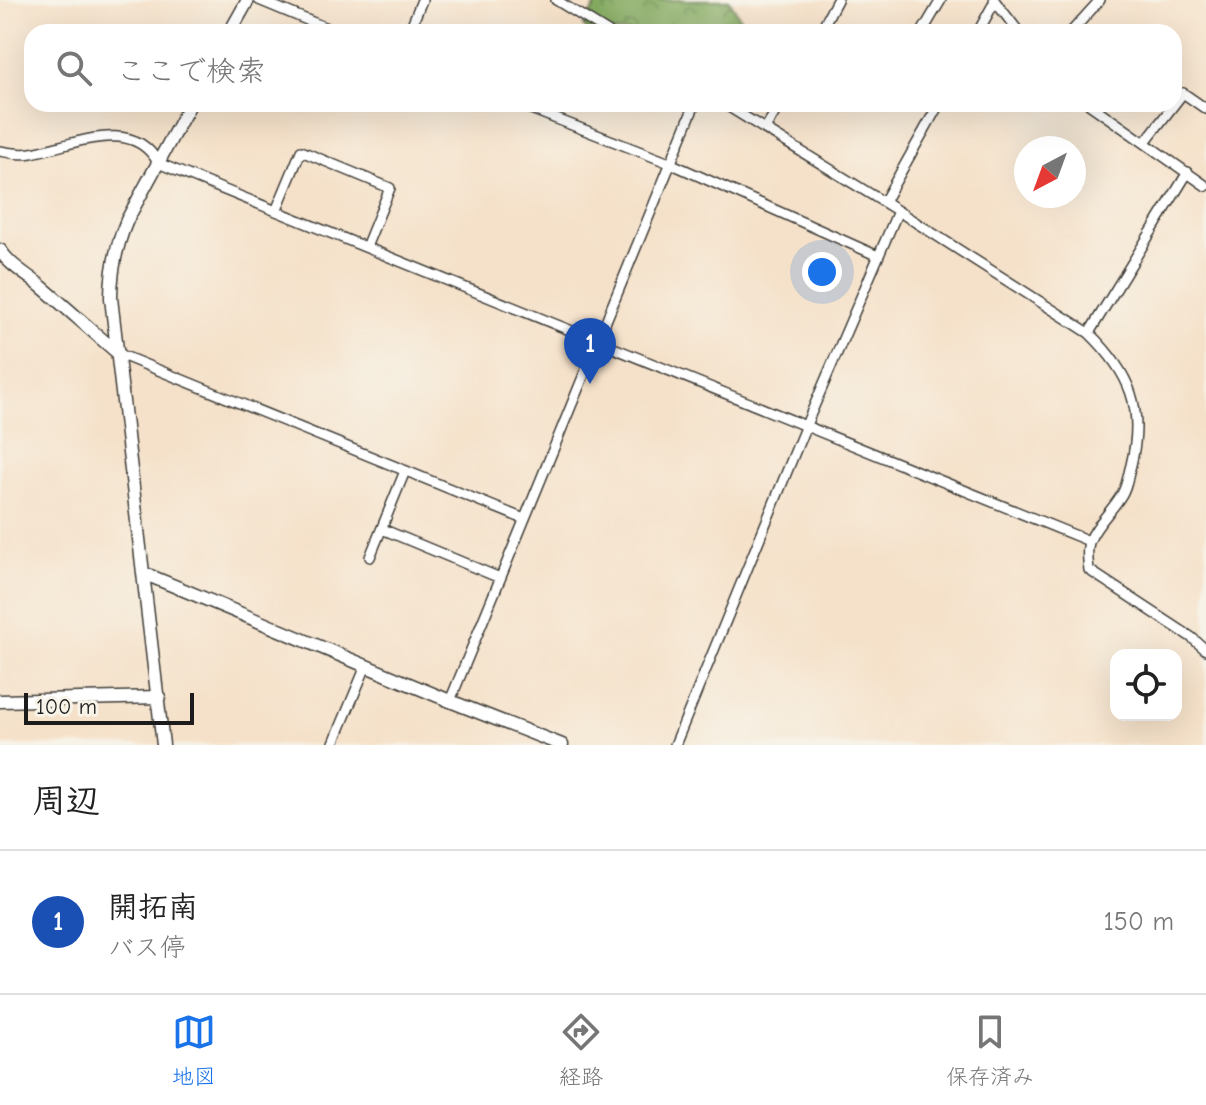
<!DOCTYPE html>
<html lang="ja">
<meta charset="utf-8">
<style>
:root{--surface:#fff;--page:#f2f2f2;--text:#222;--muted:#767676;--line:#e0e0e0;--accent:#1a73e8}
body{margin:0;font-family:"Comic Neue","Klee One",sans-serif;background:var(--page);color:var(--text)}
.controls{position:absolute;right:24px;bottom:24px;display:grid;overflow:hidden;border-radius:16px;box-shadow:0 8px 32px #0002}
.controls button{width:72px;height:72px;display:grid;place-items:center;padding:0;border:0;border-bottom:2px solid var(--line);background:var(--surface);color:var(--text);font:40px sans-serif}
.compass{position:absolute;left:1014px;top:136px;width:72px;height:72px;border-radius:50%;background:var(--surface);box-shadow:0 8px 32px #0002;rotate:221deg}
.scale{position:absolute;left:24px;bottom:20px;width:170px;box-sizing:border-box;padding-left:8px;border:4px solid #1c1c1c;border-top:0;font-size:22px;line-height:28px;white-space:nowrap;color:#1c1c1c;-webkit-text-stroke:6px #f7f3e8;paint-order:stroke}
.you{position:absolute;left:822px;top:272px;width:28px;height:28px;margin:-20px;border:6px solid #fff;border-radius:50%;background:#1a73e8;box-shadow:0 0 0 12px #1a73e833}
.badge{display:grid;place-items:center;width:52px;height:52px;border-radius:50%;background:var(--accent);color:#fff;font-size:26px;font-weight:700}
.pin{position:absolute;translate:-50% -66px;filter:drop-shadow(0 2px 4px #0008)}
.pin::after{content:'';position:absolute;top:42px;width:28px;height:24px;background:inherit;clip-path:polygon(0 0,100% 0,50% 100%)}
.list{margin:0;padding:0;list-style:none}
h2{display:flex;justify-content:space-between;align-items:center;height:104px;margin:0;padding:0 32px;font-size:34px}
h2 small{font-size:26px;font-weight:400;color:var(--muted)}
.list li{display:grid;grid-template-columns:52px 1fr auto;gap:24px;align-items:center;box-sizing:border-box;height:144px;padding:0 32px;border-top:2px solid var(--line)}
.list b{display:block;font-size:30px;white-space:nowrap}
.list p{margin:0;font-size:26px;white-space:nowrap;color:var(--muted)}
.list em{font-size:26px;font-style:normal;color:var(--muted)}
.icon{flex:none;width:44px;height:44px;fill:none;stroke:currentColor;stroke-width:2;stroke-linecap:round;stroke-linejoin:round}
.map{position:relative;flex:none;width:1206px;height:745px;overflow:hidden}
.search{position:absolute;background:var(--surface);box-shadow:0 8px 32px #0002;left:24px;right:24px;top:24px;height:88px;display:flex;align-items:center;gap:20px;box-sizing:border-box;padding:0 28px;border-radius:24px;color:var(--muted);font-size:30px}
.sheet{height:248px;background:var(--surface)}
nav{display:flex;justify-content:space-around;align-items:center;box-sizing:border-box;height:112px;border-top:2px solid var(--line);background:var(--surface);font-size:22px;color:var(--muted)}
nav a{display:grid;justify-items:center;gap:4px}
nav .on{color:var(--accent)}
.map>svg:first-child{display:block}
.forest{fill:url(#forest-crowns);stroke:#50633e;stroke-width:2}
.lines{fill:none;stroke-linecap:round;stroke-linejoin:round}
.street-casing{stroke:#3d3a36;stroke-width:12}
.secondary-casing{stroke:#3d3a36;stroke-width:15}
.street{stroke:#fff;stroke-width:9}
.secondary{stroke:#fff;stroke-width:12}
</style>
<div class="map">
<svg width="1206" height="745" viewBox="0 0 1206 745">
<defs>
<pattern id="forest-crowns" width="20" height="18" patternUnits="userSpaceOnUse" patternTransform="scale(2)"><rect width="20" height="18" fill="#84aa61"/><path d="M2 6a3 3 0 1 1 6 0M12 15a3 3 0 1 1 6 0" fill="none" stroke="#6b8a4f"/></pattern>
</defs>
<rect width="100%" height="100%" fill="#f7f3e8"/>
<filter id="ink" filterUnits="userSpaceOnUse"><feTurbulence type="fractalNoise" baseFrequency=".0125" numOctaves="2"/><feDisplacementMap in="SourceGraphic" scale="16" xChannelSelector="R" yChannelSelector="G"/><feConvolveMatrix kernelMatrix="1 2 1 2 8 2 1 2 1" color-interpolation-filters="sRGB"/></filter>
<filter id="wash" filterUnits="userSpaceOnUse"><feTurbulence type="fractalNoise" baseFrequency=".006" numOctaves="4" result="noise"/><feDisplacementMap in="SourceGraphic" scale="32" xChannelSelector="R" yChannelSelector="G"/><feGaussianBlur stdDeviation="1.8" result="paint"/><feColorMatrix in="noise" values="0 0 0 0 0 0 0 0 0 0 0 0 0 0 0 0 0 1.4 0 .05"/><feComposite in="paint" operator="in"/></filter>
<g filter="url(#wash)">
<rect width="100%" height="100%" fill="#f5e1c9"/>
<path class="forest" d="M599,0h130l18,29 -4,3h-153l-7,-6z"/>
</g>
<g filter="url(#ink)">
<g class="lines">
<g class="street-casing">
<path id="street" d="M259,0l77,32
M556,0l52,32
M994,0l25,32
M409,32l13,-32
M820,32l17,-32
M922,32l19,-32
M978,32l17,-31
M1071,32l29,-32
M518,104l154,60 206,92
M724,104l174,107 191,122c41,40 56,75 42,132 -3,10 -4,21 -9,29 -9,16 -25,29 -32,46 -4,8 -2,21 -1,30l102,67 15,13
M1089,104l117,82
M765,129l15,-25
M1145,142l38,-49 23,16
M0,151c11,2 20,4 31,2 41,-7 102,-38 127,10l931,378
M884,202l55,-98
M276,211l25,-60 89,37 -24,59
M1089,333l99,-161
M119,354l405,165
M382,529l118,49
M370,557l35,-86
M450,701l245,-597
M333,745l33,-79
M675,745l131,-320 92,-214"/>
</g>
<g class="secondary-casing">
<path id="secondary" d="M230,32l18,-32
M0,250c10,16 28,25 42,37 26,22 51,45 77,67
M143,573l307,128 112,44
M0,701l159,-4
M163,745l-52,-447c0,-28 5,-52 16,-78l63,-116"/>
</g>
<use href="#street" class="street"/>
<use href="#secondary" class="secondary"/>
</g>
</g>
</svg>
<div class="controls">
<button><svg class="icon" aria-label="locate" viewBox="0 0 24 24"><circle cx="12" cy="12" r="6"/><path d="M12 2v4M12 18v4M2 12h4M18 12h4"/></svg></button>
</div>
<svg class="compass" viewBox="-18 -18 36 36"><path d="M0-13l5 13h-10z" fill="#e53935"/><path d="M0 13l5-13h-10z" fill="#767676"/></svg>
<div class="scale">100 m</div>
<div class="you"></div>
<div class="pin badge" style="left:590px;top:384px;background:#1a4fb4">1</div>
<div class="search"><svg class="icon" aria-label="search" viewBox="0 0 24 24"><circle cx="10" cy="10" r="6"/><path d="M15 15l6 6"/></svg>ここで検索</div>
</div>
<section class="sheet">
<h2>周辺<small></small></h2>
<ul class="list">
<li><span class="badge" style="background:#1a4fb4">1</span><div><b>開拓南</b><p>バス停</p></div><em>150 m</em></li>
</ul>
</section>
<nav>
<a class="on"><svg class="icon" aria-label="map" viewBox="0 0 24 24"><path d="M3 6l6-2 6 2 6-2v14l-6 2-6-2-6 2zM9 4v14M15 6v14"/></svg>地図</a>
<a><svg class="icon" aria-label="directions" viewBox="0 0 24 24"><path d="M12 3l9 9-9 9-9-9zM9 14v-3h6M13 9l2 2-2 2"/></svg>経路</a>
<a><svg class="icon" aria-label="saved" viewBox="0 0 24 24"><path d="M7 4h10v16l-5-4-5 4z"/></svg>保存済み</a>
</nav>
